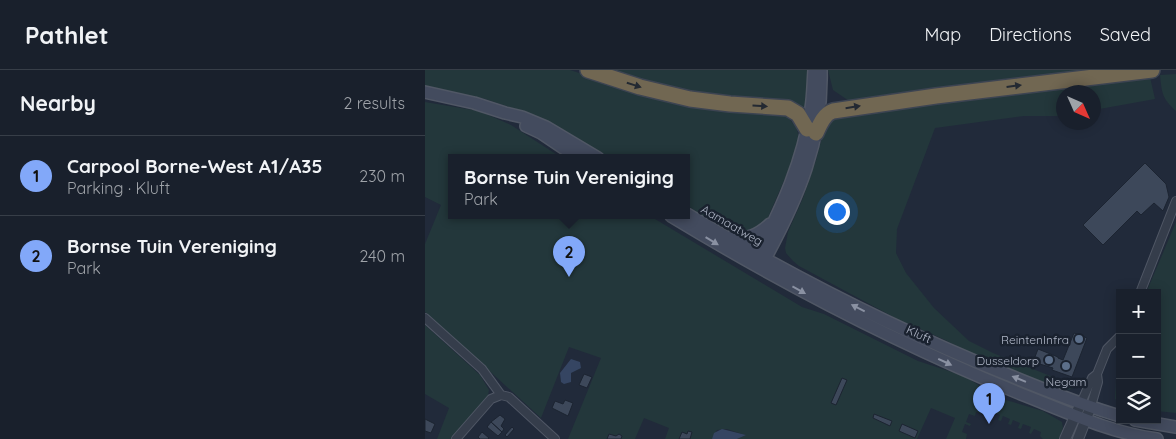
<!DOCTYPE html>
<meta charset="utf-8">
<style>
:root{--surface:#19202c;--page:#262d38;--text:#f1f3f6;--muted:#9fa3a9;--line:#373e48;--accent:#82a8f9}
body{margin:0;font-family:Quicksand,sans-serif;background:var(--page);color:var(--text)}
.controls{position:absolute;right:15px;bottom:15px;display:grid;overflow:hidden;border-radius:0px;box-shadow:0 2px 12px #0003}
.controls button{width:45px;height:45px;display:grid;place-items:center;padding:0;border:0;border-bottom:1px solid var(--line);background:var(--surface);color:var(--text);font:25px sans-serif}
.compass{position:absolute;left:631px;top:15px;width:45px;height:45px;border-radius:50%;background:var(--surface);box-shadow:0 2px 12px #0003;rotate:135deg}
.you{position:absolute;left:411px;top:141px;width:18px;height:18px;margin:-12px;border:4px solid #fff;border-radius:50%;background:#1a73e8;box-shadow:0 0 0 8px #1a73e833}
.badge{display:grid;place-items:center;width:32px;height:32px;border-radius:50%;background:var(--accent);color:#111;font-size:16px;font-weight:700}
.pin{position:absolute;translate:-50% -41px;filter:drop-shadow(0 1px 2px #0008)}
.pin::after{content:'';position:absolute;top:26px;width:18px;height:15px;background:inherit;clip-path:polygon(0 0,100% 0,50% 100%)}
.popup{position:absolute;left:23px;top:84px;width:242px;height:65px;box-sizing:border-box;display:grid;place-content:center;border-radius:0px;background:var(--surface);filter:drop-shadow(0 1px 4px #0005);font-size:16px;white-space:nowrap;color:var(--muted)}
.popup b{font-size:19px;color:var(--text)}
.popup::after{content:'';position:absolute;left:50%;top:100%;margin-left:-10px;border:10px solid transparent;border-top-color:var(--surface)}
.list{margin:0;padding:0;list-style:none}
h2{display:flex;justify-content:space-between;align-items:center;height:65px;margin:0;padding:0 20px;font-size:21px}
h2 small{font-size:16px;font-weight:400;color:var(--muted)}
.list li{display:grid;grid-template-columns:32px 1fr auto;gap:15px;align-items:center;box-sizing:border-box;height:80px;padding:0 20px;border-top:1px solid var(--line)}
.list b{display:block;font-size:19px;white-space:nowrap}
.list p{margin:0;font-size:16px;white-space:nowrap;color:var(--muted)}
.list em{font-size:16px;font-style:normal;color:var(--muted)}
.icon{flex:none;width:28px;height:28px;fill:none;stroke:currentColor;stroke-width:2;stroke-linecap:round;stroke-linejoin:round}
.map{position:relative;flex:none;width:751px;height:369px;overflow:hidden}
header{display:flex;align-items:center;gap:30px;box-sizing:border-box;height:70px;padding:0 25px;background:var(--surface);border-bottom:1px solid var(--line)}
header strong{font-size:24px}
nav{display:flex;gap:28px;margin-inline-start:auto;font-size:18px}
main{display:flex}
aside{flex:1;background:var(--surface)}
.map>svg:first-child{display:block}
.green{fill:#23373b}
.water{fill:#354562}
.building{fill:#3d485a;stroke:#1c2431}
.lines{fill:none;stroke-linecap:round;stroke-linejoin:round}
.minor-casing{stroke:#505765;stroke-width:10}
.tertiary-casing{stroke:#505765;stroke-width:12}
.secondary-casing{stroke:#505765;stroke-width:14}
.motorway-casing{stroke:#3d4452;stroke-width:18}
.minor{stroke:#353d4b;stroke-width:8}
.tertiary{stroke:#353d4b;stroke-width:10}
.secondary{stroke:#434b5e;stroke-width:11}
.motorway{stroke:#716752;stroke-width:15}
.oneway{fill:#232932}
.oneway2{fill:#8a91a2}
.service-dot{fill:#5c6f8a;stroke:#1a222f;stroke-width:2}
.labels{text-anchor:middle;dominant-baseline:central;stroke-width:5;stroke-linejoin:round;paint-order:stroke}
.street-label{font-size:12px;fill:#b0b7c7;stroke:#1a222f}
.poi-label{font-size:12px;fill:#b0b7c7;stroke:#1a222f;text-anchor:end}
</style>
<header>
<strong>Pathlet</strong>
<nav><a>Map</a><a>Directions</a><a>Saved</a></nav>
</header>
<main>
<aside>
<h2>Nearby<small>2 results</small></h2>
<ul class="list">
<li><span class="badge">1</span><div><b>Carpool Borne-West A1/A35</b><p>Parking · Kluft</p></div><em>230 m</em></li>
<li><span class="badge">2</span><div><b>Bornse Tuin Vereniging</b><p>Park</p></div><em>240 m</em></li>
</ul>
</aside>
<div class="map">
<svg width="751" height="369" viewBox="0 0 751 369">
<rect width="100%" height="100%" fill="#212a3a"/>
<path class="green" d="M0,0h145l46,15 168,30c14,10 17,20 13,36l-31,71c-6,7 -17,13 -28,13 -11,-1 -41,-23 -51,-30v-47h-77l-54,-32 -20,-10 -51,-17 -60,-13z
M177,0h208l-4,41 -10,-6 -75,-5z
M403,0h289l-265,33 -19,-13z
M751,4v37c-14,-13 -14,-17 -16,-36z
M725,7l5,22 -61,11 -1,-18h-30v24h-39l-89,12 -38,101 -1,24 10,20 28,35 35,33 24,12 85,34 -14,4 -96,-39 -25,-13 -44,-19 -100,-54 -6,-5 -7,-8 -1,-5 3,-16 15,-34 13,-38 9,-34 12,-10z
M0,32l54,9 32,14 51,33h-110v58h198l152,91 22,7 94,47 46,15 35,22 44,13 19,11 1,6 -4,11h-16l-3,-3 1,-4 -7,-3 -3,5 -2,-1 2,-6 -8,-3 -2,5 -3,-1 2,-5 -7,-3 -2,5 -3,-1 2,-5 -7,-3 -2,5 -3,-1 2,-5 -7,-3 -3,5 -3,-1 2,-5 -6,-3 -3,5 -4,-1 -1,4 -6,-2 -3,8 5,2 -1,2 -5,-2 -3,8 5,2 -1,5h-20l9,-21 -24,-10 -14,31h-180l8,-4 -18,-6 -10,1 -5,9h-47l4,-11 -25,-10 -9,21h-67l33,-81 -32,-11 -28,71 -116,-106v-68l16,-39 -16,-8z
M751,152v191l-19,-2v-118h-11z
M0,255l55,50 9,15 -2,10 -36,39h-14l12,-31 -24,-14z
M695,296v37l-5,-4 1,-19z"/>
<path class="water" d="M146,289l9,3 1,6 -10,5v9l-7,2 -3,-2 -1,-9z
M297,359l24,6 -9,4h-25l2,-6z"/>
<path class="building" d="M720,93l21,21 3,13 -6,14 -9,-8 -13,12 -4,-4 -34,34 -20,-20z
M649,263l13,5 -15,39 -20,-7 1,-2 -20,-6 5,-13 20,8v1l5,2z
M159,304l8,3 -5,11 -8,-3z
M417,308l5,2 -11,25 -5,-2z
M140,330l8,3 -5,13 -16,-8 3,-7 8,3z
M449,344l18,7 -2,5 -17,-8z
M75,345l5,4 -4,7 3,3 -2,3 -11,-10z
M0,349l10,5 -4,9 -6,-2z
M66,352l11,10 -4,4 -11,-9z
M477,354l16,7 -3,7 -16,-7z
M87,357l2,2 -7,8 -2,-2z
M263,361l4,1 -2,7h-11l3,-7 5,2z
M57,362l7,6 -1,1h-8l-2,-2z
M184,364l7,2 3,-2 3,2 -1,3h-14z"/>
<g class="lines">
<g class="minor-casing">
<path id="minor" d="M715,223l36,-92
M0,248l57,51 19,26 8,2 46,42
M656,333l11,-25 5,-4 10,-25 13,-13
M666,336l7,-24 -1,-8
M31,369l35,-40 10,-4"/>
</g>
<g class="tertiary-casing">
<path id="tertiary" d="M640,369l16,-36
M653,369l13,-33"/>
</g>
<g class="secondary-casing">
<path id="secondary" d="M0,22l49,11 31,10 17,4 24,10 52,31
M101,56l15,7 37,25
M262,144c102,61 208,115 319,160 37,15 75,31 114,42
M246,146c112,68 228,128 350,178 44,17 89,39 136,45
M306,167c16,3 27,-2 39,-13
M331,192l1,-7c25,-47 46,-94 54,-147 2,-12 2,-25 3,-38
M334,194l6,-5c33,-61 58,-118 56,-189
M710,350l41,7"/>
</g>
<g class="motorway-casing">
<path id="motorway" d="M163,0l52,17 50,12 40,5 58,4 10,6 9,15
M391,63c4,-9 8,-19 17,-22l103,-15 216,-26"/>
</g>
<use href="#minor" class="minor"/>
<use href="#tertiary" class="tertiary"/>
<use href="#secondary" class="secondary"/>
<use href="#motorway" class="motorway"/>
</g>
<defs><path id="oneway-solid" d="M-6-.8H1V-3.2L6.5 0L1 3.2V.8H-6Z" transform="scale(1.25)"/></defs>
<g class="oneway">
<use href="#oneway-solid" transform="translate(209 15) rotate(17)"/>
<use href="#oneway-solid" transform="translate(589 16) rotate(-7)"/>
<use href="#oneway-solid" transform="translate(335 36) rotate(3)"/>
<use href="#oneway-solid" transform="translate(428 37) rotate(-9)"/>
</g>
<g class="oneway2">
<use href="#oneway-solid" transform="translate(287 171) rotate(31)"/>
<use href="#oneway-solid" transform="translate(374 220) rotate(29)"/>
<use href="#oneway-solid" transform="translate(433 238) rotate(-153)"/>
<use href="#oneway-solid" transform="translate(520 292) rotate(25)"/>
<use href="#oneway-solid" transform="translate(594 309) rotate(-158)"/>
</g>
<g class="service-dot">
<circle cx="654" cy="269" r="5"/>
<circle cx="624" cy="290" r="5"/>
<circle cx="641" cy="296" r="5"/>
</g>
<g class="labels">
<g class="street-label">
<text transform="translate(307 155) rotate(30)">Aamaatweg</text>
<text transform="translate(494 264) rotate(25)">Kluft</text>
</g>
<g class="poi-label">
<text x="644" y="269">ReintenInfra</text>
<text x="614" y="290">Dusseldorp</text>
<text x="641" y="311" text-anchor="middle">Negam</text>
</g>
</g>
</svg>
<div class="controls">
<button>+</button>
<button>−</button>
<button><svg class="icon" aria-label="layers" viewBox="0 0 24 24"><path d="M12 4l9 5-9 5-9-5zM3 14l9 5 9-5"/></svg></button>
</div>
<svg class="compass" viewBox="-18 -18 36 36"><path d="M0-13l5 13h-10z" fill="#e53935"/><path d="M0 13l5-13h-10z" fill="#9fa3a9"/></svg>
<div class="you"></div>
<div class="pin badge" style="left:564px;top:354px">1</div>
<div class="pin badge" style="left:144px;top:207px">2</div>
<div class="popup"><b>Bornse Tuin Vereniging</b>Park</div>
</div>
</main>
